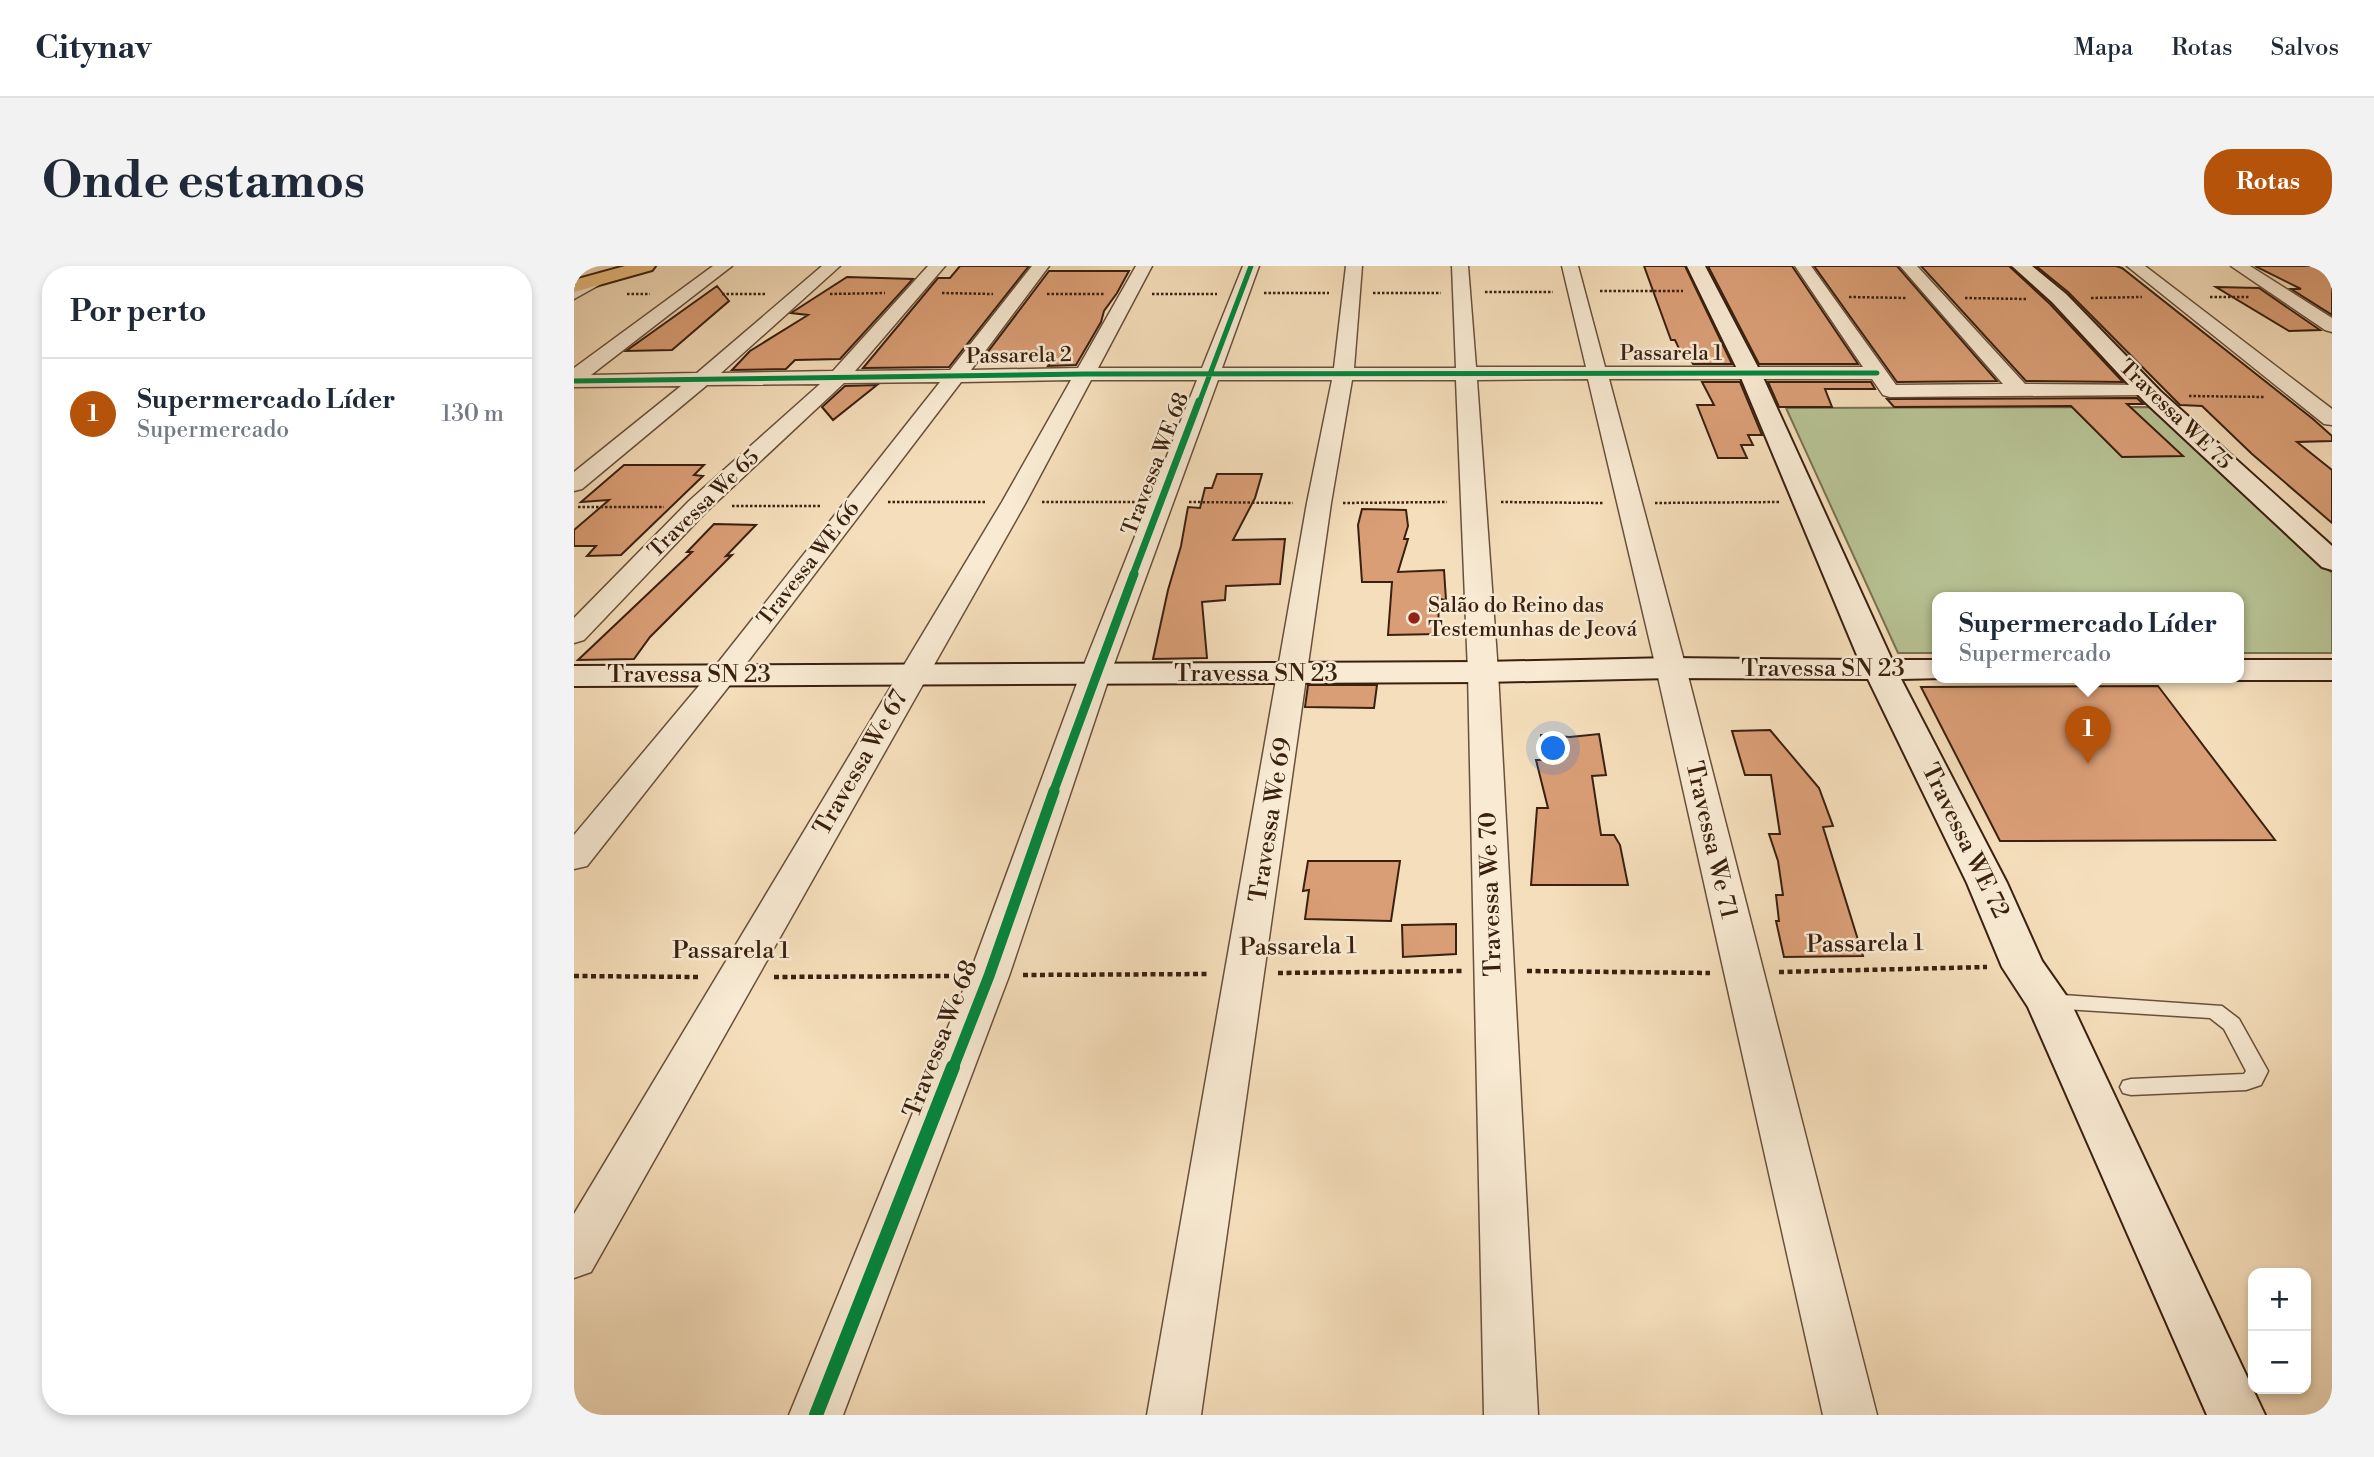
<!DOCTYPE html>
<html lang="pt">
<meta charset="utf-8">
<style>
:root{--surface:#fff;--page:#f2f2f3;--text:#1f2937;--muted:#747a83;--line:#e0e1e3;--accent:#b45309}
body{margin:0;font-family:"Libre Bodoni",serif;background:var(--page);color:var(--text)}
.controls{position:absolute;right:21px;bottom:21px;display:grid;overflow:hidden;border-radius:14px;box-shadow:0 4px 10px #0003}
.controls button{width:63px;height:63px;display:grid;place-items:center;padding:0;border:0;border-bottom:2px solid var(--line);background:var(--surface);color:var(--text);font:35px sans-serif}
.you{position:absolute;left:980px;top:483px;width:24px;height:24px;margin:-18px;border:5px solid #fff;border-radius:50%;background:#1a73e8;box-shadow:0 0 0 10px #1a73e833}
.badge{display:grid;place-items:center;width:46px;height:46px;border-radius:50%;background:var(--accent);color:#fff;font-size:23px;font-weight:700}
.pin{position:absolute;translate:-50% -58px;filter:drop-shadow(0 2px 4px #0008)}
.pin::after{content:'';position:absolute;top:37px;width:24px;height:21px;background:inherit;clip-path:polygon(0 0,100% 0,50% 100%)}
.popup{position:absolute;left:1358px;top:326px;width:312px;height:91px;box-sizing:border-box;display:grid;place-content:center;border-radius:14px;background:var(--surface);filter:drop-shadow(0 2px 5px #0005);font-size:23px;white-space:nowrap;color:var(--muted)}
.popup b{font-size:26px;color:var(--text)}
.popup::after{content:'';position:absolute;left:50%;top:100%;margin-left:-14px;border:14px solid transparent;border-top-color:var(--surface)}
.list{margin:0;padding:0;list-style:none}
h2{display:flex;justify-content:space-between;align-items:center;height:91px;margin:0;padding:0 28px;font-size:30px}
h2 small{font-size:23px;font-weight:400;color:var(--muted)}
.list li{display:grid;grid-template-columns:46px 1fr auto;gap:21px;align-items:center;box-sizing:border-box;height:112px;padding:0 28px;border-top:2px solid var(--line)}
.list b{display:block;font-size:26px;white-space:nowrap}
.list p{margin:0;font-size:23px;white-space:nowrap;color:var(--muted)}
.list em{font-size:23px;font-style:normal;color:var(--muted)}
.map{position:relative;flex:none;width:1758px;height:1149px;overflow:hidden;border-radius:28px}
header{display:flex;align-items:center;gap:42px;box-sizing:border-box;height:98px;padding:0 35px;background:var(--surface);border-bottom:2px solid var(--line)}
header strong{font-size:33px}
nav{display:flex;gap:38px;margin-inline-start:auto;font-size:24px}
.intro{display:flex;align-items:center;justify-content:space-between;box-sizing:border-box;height:168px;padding:0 42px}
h1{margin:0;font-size:49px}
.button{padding:18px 32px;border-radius:28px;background:var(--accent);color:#fff;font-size:24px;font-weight:700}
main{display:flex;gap:42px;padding:0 42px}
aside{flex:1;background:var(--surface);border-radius:28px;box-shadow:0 4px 10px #0003}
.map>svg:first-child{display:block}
.green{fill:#b7c294;stroke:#787152;stroke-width:2}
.building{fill:#da9e76;stroke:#3a2010;stroke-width:2}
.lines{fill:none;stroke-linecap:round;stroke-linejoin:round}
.lane-casing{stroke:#69503b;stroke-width:3}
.street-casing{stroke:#69503b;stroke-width:3}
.secondary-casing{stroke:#3a2010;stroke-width:4}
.primary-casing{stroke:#3a2010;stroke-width:4}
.path-far1{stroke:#3a2010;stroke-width:2.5;stroke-dasharray:2.5 2;stroke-linecap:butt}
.path{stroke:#3a2010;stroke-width:4.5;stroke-dasharray:5 3.5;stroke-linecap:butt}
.lane{fill:#f8ead3;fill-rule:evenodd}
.street{fill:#f8ead3;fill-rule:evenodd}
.secondary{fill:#f8ead3;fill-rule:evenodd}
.primary{fill:#eabf7e;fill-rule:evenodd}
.cycleway-far4-casing{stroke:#f8ead3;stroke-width:8}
.cycleway-far3-casing{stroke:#f8ead3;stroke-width:10}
.cycleway-far2-casing{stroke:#f8ead3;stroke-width:12}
.cycleway-far1-casing{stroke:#f8ead3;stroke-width:16}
.cycleway-casing{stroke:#f8ead3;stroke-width:18}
.cycleway-far4{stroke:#00873e;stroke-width:5}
.cycleway-far3{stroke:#00873e;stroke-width:7}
.cycleway-far2{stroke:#00873e;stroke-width:9}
.cycleway-far1{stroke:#00873e;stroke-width:11}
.cycleway{stroke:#00873e;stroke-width:14}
.poi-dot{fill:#8f2418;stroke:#f8ead3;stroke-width:2.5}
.labels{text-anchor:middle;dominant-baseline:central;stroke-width:5;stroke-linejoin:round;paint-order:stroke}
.far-street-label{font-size:21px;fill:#3a2010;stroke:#f8ead3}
.far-poi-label{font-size:21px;fill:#3a2010;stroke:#f8ead3;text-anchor:start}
.street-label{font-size:24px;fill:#3a2010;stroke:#f8ead3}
</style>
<header>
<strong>Citynav</strong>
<nav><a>Mapa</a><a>Rotas</a><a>Salvos</a></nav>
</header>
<div class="intro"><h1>Onde estamos</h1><a class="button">Rotas</a></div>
<main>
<aside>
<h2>Por perto<small></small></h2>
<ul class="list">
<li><span class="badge">1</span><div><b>Supermercado Líder</b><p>Supermercado</p></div><em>130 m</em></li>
</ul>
</aside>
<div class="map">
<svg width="1758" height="1149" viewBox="0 0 1758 1149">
<rect width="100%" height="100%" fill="#f5debb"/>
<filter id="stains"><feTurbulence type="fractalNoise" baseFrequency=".00286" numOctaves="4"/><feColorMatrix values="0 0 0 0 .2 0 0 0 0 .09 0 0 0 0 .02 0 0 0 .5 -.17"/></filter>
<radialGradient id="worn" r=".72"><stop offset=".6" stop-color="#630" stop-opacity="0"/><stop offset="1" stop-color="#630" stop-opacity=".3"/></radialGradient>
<path class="green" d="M1578,141l180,166v80h-93l-1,-55h-300l-1,55h-39l-112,-245z"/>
<path class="building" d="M386,0h69l-80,101 -86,1 75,-90h12z
M1070,0h41l47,98h-39l-4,-7h-6l-8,-17h-4z
M1134,0h84l66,98h-99z
M1240,0h83l100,115 -100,1z
M1347,0h88l41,38 73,78 -97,-1z
M1462,0h80l6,2 191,151 19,17v5l-35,1 35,28v53l-80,-69 -50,-48 -22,-1 -112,-113z
M1681,0h77v49l-41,-26h10z
M475,5h80l-12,22 -13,18 -3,11 -25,43 -28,1 5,-8 -72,3z
M273,11l66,2 -73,80 -45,1 -9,9 -54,1 18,-19 58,-36 -17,-2z
M143,20l12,15 -57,49 -46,1z
M1642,21l43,1 61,42 -31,1z
M1128,116h38l22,53h-14l5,10h-12l6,13h-29l-21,-53h17z
M1194,116h103l4,7h-50l7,18h-53z
M303,119l-44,35 -11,-13 23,-21z
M1563,132l6,6h-16l56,52 -61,1 -51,-51 -177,1 -7,-8z
M50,199h80l-10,10 9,1 -82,79 -34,1 9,-10h-22v-16l35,-30 -28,2z
M643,208h45l-7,24 -22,42 52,-1 -5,45 -54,2 -1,14 -23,2 5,56 -54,1 15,-69 13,-44 7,-39 12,1 5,-20h7z
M788,243l44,1 2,16 -4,13h4l-10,33 46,-2 2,30 -7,-1 -1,35 -50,1 4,-53h-30l-4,-57z
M140,258l42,1 -30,31 6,-1 -82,82 -16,22 -56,1 114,-108h-5z
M734,419h69l-3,23 -69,-1z
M1584,420l117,154 -275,1 -79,-154z
M1196,464l49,58 14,38 -10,1 40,129 -79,1 -8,-36h3l-3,-26h7l-5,-34 -9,-27h11l-9,-59h-26l-13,-44z
M1025,468l7,41 -14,1 9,59h13l6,10 8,40h-97l6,-77h11l-12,-48h5v-25l29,2z
M734,595h92l-9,60 -86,-2 4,-29 -6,1z
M882,658v30l-53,3 -1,-32z"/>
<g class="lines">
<g class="lane-casing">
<path id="lane" d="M1474,728l174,12 17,13 29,52 -7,14 -15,5 -115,5 -8,-2 -3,-6 3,-6 8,-2 113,-5 2,-3 -22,-42 -14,-11 -162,-10 -7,-2 -3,-5 3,-5z"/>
</g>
<g class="street-casing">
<path id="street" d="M139,0h19l-141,109 106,-2 125,-107h18l-119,107 112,-2 95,-105h17l-90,105 95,-1 82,-104h17l-78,104 107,-2 58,-102h16l-54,102h104l41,-102h16l-37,102h112l12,-102h16l-8,102h102l-4,-102h16l8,101h110l-24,-101h16l27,101h258l-68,-101h16l85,119 107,-1 -103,-118h17l108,118 127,1 3,4 -3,4 -7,2 -255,2 -7,-2 -11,-16h-263l77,289 191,747h-54l-167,-747 -68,-289 -111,1 21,292 40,743h-54l-16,-743 -12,-292h-104l-21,123 -130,912h-54l160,-912 25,-123h-114l-108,295 -101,301 -166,439h-54l180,-439 111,-301 117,-295h-106l-65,122 -435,770 -17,6v-64l428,-712 69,-122 -110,2 -228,299 -146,185 -13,3v-34l139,-166 227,-287 -96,1 -137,128 -123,129 -10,3v-25l115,-117 131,-117 -113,1 -125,104 -8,2v-19l107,-86 -107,1v-19z
M1553,0h18l187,143v16l-8,-1z
M1657,0h19l82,52v14l-7,-2z
M21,9l9,5 -3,4 -27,15v-13z"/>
</g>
<g class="secondary-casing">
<path id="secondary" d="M1113,0h18l56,107 131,287h46v18h6l-43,1 106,204 35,78 28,40 195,414h-58l-179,-408 -26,-40 -35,-84 -99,-204 -197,-1 -188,4 -909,4v-20l909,-4 188,-4 188,2 -120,-287z
M1438,0h20l34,28 94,97 172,155v24l-10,-3 -178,-166 -92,-99z
M1664,394h94v20h-94l-6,-2h6z"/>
</g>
<g class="primary-casing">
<path id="primary" d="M51,0h30l-3,4 -78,22v-12z"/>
</g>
<path class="path-far1" d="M1026,25h83
M911,26h68
M368,27l51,1
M690,27h65
M799,27h68
M53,28h23
M148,28h44
M256,28l55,-1
M473,28h58
M578,28h65
M1275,31l58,1
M1636,31h40
M1391,32l61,1
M1517,32l51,-1
M1615,130l76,1
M314,236h97
M468,236h93
M615,236l104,1
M927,236l103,1
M769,237l104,-1
M1081,237l124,-1
M158,240h90
M4,241h86"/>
<path class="path" d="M953,705l183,2
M1205,706l208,-5
M704,707l184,-2
M449,709l187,-1
M0,710l125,1
M200,711l180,-1"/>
<use href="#lane" class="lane"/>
<use href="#street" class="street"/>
<use href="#secondary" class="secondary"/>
<use href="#primary" class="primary"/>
<g class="cycleway-far4-casing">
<path id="cycleway-far4" d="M0,115l510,-7 793,-1
M625,137l52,-137"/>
</g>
<g class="cycleway-far3-casing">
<path id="cycleway-far3" d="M559,309l66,-174"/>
</g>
<g class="cycleway-far2-casing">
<path id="cycleway-far2" d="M479,527l81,-219"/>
</g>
<g class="cycleway-far1-casing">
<path id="cycleway-far1" d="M379,802l36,-92 65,-185"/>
</g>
<g class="cycleway-casing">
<path id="cycleway" d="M242,1149l137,-348"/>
</g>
<use href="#cycleway-far4" class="cycleway-far4"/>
<use href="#cycleway-far3" class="cycleway-far3"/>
<use href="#cycleway-far2" class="cycleway-far2"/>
<use href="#cycleway-far1" class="cycleway-far1"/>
<use href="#cycleway" class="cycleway"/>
</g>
<circle class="poi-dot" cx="840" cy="352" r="7"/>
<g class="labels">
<g class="far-street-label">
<text x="1097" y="88">Passarela 1</text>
<text transform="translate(445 90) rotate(-1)">Passarela 2</text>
<text transform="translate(1601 149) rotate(44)">Travessa WE 75</text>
<text transform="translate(582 198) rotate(-69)">Travessa WE 68</text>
<text transform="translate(130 238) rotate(-44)">Travessa We 65</text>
<text transform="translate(235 298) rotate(-52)">Travessa WE 66</text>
</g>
<g class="far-poi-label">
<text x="854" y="340">Salão do Reino das<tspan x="854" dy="24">Testemunhas de Jeová</tspan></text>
</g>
<g class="street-label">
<text x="1249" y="403">Travessa SN 23</text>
<text x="682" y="408">Travessa SN 23</text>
<text x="115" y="409">Travessa SN 23</text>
<text transform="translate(287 497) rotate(-60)">Travessa We 67</text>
<text transform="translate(697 554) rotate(-81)">Travessa We 69</text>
<text transform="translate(1137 574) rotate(77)">Travessa We 71</text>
<text transform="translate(1391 575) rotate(64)">Travessa WE 72</text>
<text transform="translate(917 628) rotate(-92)">Travessa We 70</text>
<text transform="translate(1291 678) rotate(-1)">Passarela 1</text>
<text transform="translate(724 681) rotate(-1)">Passarela 1</text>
<text x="157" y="685">Passarela 1</text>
<text transform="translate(367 773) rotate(-69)">Travessa We 68</text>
</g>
</g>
<rect width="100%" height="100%" filter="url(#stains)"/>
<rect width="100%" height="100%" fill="url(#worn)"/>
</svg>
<div class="controls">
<button>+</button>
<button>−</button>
</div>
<div class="you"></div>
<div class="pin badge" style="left:1514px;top:498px">1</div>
<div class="popup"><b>Supermercado Líder</b>Supermercado</div>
</div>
</main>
